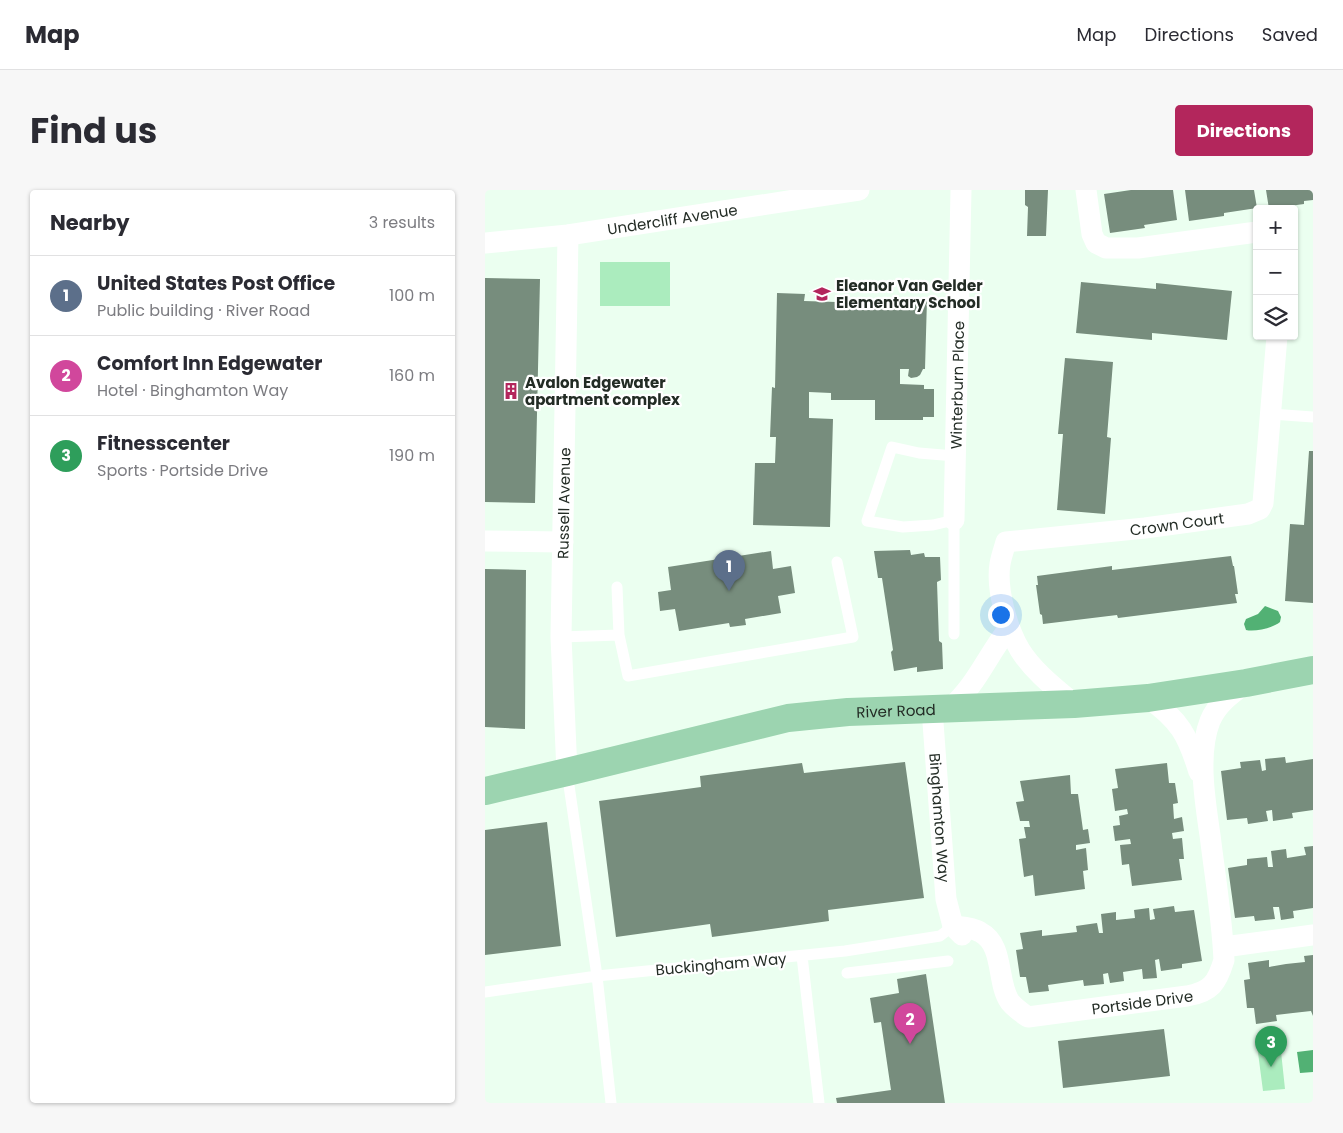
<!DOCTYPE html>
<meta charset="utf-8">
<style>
:root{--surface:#fff;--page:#f7f7f7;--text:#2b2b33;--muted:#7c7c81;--line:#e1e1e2;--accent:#b3265c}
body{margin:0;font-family:Poppins,sans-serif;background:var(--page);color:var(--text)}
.controls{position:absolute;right:15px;top:15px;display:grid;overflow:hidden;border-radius:5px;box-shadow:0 1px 4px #0004}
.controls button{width:45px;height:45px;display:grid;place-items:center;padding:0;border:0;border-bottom:1px solid var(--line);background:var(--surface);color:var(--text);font:25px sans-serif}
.you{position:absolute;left:515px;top:424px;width:18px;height:18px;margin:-12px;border:4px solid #fff;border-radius:50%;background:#1a73e8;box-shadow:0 0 0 8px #1a73e833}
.badge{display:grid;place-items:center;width:32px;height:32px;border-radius:50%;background:var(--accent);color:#fff;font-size:16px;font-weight:700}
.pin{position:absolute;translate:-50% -41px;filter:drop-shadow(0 1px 2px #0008)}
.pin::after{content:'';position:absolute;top:26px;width:18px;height:15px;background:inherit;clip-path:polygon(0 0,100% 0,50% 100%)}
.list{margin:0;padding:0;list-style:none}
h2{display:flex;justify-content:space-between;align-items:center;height:65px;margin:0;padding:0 20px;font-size:21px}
h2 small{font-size:16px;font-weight:400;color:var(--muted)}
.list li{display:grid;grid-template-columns:32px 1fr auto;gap:15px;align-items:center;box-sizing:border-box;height:80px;padding:0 20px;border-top:1px solid var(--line)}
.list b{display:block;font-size:19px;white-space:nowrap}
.list p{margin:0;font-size:16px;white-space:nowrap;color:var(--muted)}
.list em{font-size:16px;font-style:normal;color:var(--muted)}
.icon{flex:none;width:28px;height:28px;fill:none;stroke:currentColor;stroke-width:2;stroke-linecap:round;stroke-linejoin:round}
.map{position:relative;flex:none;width:828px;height:913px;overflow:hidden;border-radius:5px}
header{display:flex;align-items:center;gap:30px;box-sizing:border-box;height:70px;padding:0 25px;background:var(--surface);border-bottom:1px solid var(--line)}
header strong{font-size:24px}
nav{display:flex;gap:28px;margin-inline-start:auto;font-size:18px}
.intro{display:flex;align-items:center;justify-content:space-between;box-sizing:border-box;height:120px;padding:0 30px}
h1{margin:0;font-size:35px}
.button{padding:12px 22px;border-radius:5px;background:var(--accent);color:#fff;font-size:18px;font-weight:700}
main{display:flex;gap:30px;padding:0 30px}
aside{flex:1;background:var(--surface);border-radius:5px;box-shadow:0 1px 4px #0004}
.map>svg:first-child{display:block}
.green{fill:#abecbe}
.water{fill:#52b174}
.building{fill:#778d7d}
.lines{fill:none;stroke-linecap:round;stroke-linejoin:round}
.service{stroke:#fff;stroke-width:11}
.minor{stroke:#fff;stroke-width:21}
.primary{stroke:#9cd4b0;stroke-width:28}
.labels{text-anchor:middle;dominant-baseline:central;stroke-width:4.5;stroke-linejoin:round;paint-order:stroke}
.street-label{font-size:15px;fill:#232c25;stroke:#fff}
.poi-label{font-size:15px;font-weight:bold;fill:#232c25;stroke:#fff;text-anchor:start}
</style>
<header>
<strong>Map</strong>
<nav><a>Map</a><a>Directions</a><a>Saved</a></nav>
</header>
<div class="intro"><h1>Find us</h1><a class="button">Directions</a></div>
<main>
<aside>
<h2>Nearby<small>3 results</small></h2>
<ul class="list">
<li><span class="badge" style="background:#5c6f8a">1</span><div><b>United States Post Office</b><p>Public building · River Road</p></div><em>100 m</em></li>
<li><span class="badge" style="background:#d1479c">2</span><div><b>Comfort Inn Edgewater</b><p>Hotel · Binghamton Way</p></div><em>160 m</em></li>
<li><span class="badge" style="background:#2e9e5b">3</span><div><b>Fitnesscenter</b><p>Sports · Portside Drive</p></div><em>190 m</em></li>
</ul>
</aside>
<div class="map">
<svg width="828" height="913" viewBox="0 0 828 913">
<rect width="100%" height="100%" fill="#ebfff0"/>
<path class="green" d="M115,72h70v44h-70z
M795,852l5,47 -22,2 -6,-46z"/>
<path class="water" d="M780,416l13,5 3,6 -1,5c-7,6 -25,10 -34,8l-2,-6 2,-5 12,-5z
M828,860v22l-13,1 -3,-21z"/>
<path class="building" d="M540,0h23l-2,46h-19l1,-29 -3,-2z
M646,0h42l4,30 -33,5 1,3 -35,5 -6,-39z
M700,0h69l3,18 -33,5v3l-35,5z
M781,0h47v10l-9,1v3l-35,5z
M0,88l55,1 -5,224 -50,-1z
M596,92l75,7v-6l76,8 -5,49 -75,-7v7l-76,-7z
M292,103l28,1 -1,7 98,3 1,-5h24l-2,70h-2l-3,6 -3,2 -6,1 -3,-2 1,-7h-9v15l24,1v4h10v28h-11v3h-48v-20h-44v-7l-22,-1v26l24,1 -3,108 -77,-2 2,-62h20l1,-26h-6l2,-50 3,1z
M580,168l48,4 -6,75 4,1 -6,76 -48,-4 6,-76h-5z
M824,261h4v152l-28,-2 5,-77 14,1z
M425,360l1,5 13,-2 1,4h15l1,23 -4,2 2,59 3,2 1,26 -26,3v-5l-23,4 -3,-19 2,-2 -11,-72h-4l-4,-27z
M286,361l2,18 18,-3 4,27 -17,3 3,17 -36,6 1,6 -16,2 -1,-4 -50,8 -4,-22 -15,2 -2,-19 13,-2 -3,-23z
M746,366l2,10h1l4,28h-3l2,9 -119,15 -1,-3 -74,9 -1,-9 -2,-1 -4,-29h2l-1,-9 75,-10v4z
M0,379l41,1 -1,159 -40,-2z
M800,567l1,6 27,-4v51l-21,3 1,5 -20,3 -1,-11 -6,1 2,10 -20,3 -1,-6 -20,2 -6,-49 20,-3 -1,-6 20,-2 2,11 4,-1 -1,-11z
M420,572l19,136 -96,12 1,11 -117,16 -2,-13 -94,13 -17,-136 102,-14 -1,-11 102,-13 2,10z
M682,573l2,20h6l3,20 -5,1 1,15 8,-2 2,14 -12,2 1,6 9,-1 2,21h-5l3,21 -50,6 -3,-22 -7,1 -2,-20 11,-1 -1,-5 -15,2 -2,-15 7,-1 -1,-9 9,-2 -1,-5 -12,2 -3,-22 6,-1 -3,-19z
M585,585l1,19h7l5,36 5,-1 2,14 -14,2v5l10,-2 2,22 -5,1 2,18 -50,7 -2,-21 -9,2 -5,-38 7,-1 -2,-11h6l-1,-6h-9l-4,-19 8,-1 -4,-20z
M62,632l14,124 -76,9v-125z
M828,656v62l-20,3 1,7 -13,2 -2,-13h-6l2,12 -20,2 -1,-5 -19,2 -7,-50 19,-3v-6l20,-2 1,10h5l-2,-16 15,-2 1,9 19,-3 -2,-8z
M689,716l1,6 19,-2 8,51 -20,3v4l-21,3 -2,-12 -4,1 2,18 -14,1 -1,-10 -19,3 1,9 -14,2 -2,-10 -5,1 1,10 -20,2 -1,-6 -35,5 1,6 -20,2 -3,-16h-6l-4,-27 7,-1 -3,-16 22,-3v6l35,-4 -1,-6 21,-3 2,10h4l-2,-19 15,-2v8l19,-2 -1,-8 15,-2 1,12 5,-1 -2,-10z
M828,765v61l-2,-5 -18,2 -17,2 1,6 -21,3 -2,-16h-7l-3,-28 6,-1 -2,-16 21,-3v7l17,-3 19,-2 -1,-6z
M441,784l19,129h-108l-1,-5 55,-8 -10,-68 -7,1 -4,-25 29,-5 -2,-14z
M679,839l6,47 -107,12 -5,-47z"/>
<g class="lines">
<path class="service" d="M786,224l42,3
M132,397l2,48
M469,444v-114l-21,5 -30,2 -36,-6 25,-74 27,6 36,3
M76,447l58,-2 9,41 225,-39 -16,-75
M82,582l30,204 14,127
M317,766l17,147
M362,783l101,-12
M0,802l112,-16 248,-25 95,-15 13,-10"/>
<g class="minor">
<path d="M601,0l6,44 4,9 10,5h32l119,-16"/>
<path id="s1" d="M0,53l83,-8 291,-45"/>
<path id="s2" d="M469,330l7,-330"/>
<path d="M0,351l78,1"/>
<path d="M663,508c32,22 40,38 51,74"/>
<path id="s3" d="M589,514c-19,-16 -41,-33 -54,-54 -13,-22 -24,-61 -20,-86 1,-7 4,-15 6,-22l139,-14 103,-14 12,-5 3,-6 14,-167"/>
<path d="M465,518c26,-22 38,-54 59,-80"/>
<path id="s4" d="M447,519l14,190 7,27 9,9"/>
<path id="s5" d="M82,582l-6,-135 7,-402"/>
<path id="s6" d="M468,736c9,1 19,1 27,6 25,13 16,50 30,70 5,6 12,11 18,15l159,-21c24,-4 30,-13 37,-36 -2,-42 -9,-84 -14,-125 -5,-34 -13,-81 0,-114 7,-17 21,-27 36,-38"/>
<path d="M739,757l89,-12"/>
</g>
<path class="primary" id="s7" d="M0,601l82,-19 221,-54 60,-6 226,-8 74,-6 98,-15 67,-13"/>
</g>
<defs>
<g id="school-bare" transform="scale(1.35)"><path d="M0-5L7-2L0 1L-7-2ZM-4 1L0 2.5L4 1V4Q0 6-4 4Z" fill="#b3265c" stroke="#fff" stroke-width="2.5" paint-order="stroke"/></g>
<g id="building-bare" transform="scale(1.35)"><path d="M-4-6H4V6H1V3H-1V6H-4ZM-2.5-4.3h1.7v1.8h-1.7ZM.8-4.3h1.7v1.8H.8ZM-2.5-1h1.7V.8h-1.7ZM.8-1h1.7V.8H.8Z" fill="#b3265c" stroke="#fff" stroke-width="2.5" paint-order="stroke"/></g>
</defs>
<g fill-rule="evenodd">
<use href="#school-bare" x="337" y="104"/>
<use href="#building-bare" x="26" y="201"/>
</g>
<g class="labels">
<g class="street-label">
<text stroke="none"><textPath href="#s1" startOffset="189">Undercliff Avenue</textPath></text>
<text stroke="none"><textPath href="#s2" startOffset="135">Winterburn Place</textPath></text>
<text stroke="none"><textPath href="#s5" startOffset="269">Russell Avenue</textPath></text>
<text stroke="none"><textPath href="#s3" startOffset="361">Crown Court</textPath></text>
<text stroke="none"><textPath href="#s7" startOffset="420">River Road</textPath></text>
<text stroke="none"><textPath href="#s4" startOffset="109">Binghamton Way</textPath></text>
<text transform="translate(236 774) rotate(-5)">Buckingham Way</text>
<text stroke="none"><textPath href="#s6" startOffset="245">Portside Drive</textPath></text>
</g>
<g class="poi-label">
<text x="351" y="95">Eleanor Van Gelder<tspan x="351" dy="17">Elementary School</tspan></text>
<text x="40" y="192">Avalon Edgewater<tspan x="40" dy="17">apartment complex</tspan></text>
</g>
</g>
</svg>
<div class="controls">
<button>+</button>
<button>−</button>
<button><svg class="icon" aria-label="layers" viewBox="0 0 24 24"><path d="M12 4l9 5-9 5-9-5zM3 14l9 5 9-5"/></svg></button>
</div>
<div class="you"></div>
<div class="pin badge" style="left:244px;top:401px;background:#5c6f8a">1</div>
<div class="pin badge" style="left:425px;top:854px;background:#d1479c">2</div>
<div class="pin badge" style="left:786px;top:877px;background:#2e9e5b">3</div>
</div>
</main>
